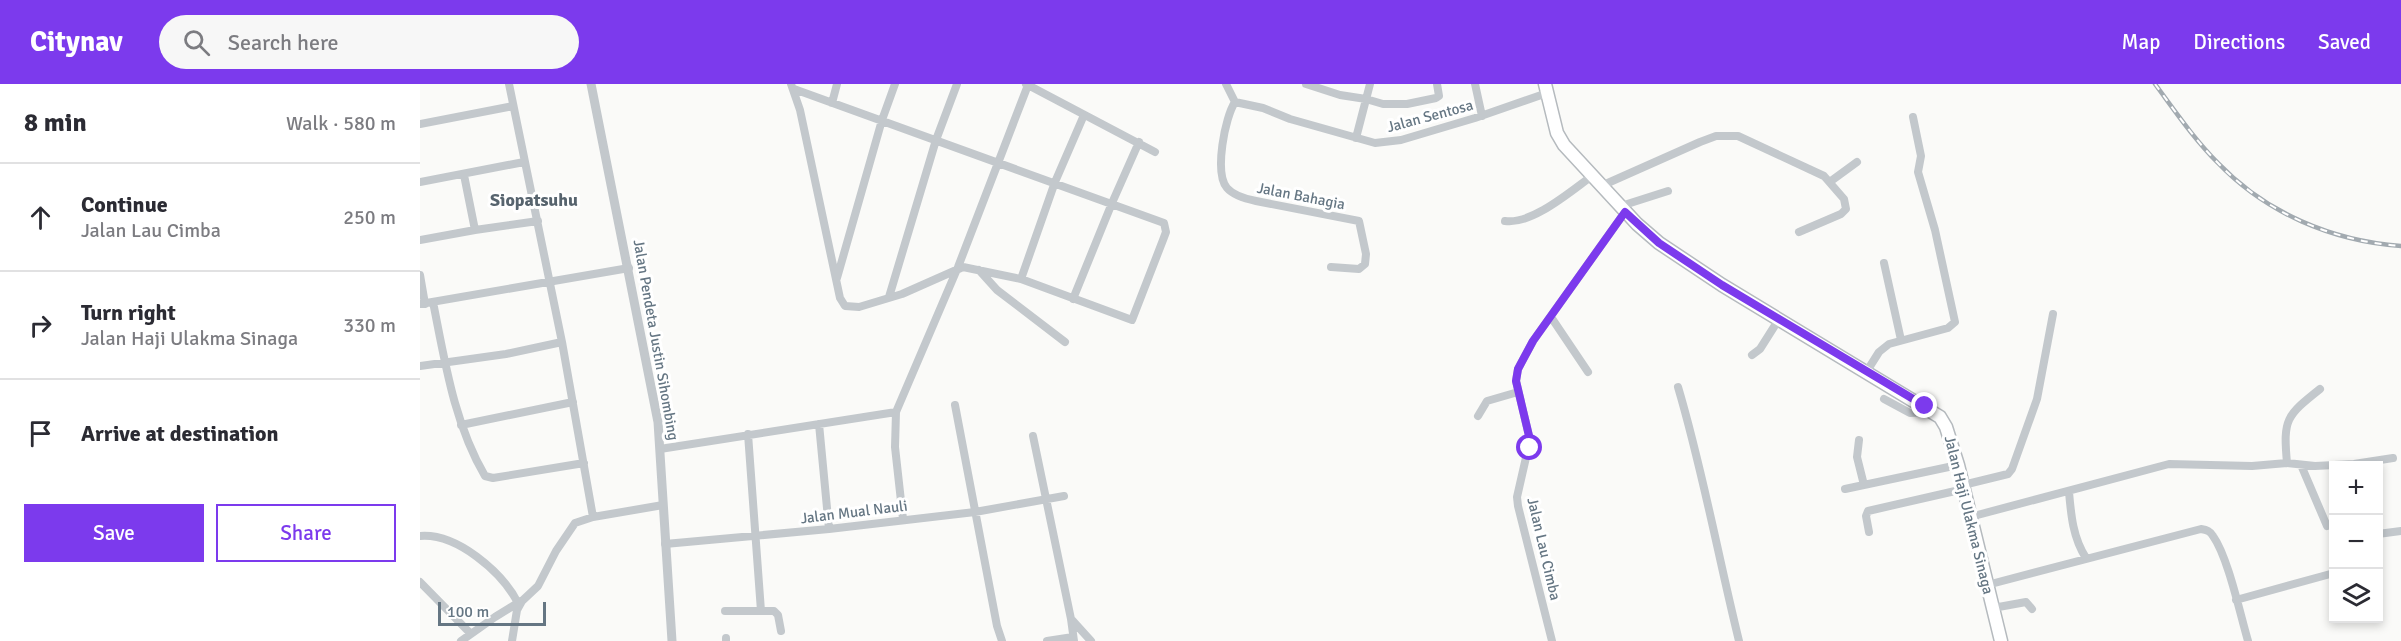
<!DOCTYPE html>
<meta charset="utf-8">
<style>
:root{--surface:#fff;--page:#f7f7f7;--text:#2b2b33;--muted:#7c7c81;--line:#e1e1e2;--accent:#7c3aed}
body{margin:0;font-family:Signika,sans-serif;background:var(--page);color:var(--text)}
.controls{position:absolute;right:18px;bottom:18px;display:grid;overflow:hidden;border-radius:0px;box-shadow:0 3px 9px #0003}
.controls button{width:54px;height:54px;display:grid;place-items:center;padding:0;border:0;border-bottom:2px solid var(--line);background:var(--surface);color:var(--text);font:30px sans-serif}
.scale{position:absolute;left:18px;bottom:15px;width:108px;box-sizing:border-box;padding-left:6px;border:3px solid #657683;border-top:0;font-size:16px;line-height:21px;white-space:nowrap;color:#657683;-webkit-text-stroke:4px #fff;paint-order:stroke}
.stop{position:absolute;width:18px;height:18px;margin:-14px;border:4px solid #7c3aed;border-radius:50%;background:#fff}
.stop.end{background:#7c3aed;border-color:#fff;box-shadow:0 2px 6px #0008}
.list{margin:0;padding:0;list-style:none}
h2{display:flex;justify-content:space-between;align-items:center;height:78px;margin:0;padding:0 24px;font-size:26px}
h2 small{font-size:20px;font-weight:400;color:var(--muted)}
.list li{display:grid;grid-template-columns:39px 1fr auto;gap:18px;align-items:center;box-sizing:border-box;height:108px;padding:0 24px;border-top:2px solid var(--line)}
.list b{display:block;font-size:22px;white-space:nowrap}
.list p{margin:0;font-size:20px;white-space:nowrap;color:var(--muted)}
.list em{font-size:20px;font-style:normal;color:var(--muted)}
.actions{display:flex;gap:12px;padding:18px 24px}
.actions a{flex:1;padding:14px 0;border:2px solid var(--accent);border-radius:0px;text-align:center;font-size:21px;color:var(--accent)}
.actions .main{background:var(--accent);color:#fff}
.icon{flex:none;width:33px;height:33px;fill:none;stroke:currentColor;stroke-width:2;stroke-linecap:round;stroke-linejoin:round}
.map{position:relative;flex:none;width:1981px;height:557px;overflow:hidden}
header{display:flex;align-items:center;gap:36px;box-sizing:border-box;height:84px;padding:0 30px;background:var(--accent);color:#fff}
header strong{font-size:28px}
nav{display:flex;gap:33px;margin-inline-start:auto;font-size:21px}
.search{width:420px;height:54px;background:var(--page);display:flex;align-items:center;gap:15px;box-sizing:border-box;padding:0 21px;border-radius:33px;color:var(--muted);font-size:22px}
main{display:flex}
aside{flex:1;background:var(--surface)}
.map>svg:first-child{display:block}
.lines{fill:none;stroke-linecap:round;stroke-linejoin:round}
.primary-casing{stroke:#b5babe;stroke-width:15}
.minor{stroke:#c3c8cc;stroke-width:8}
.tertiary{stroke:#c3c8cc;stroke-width:9}
.primary{stroke:#fff;stroke-width:12}
.rail-casing{stroke:#a2aab0;stroke-width:4.5}
.rail{stroke:#fff;stroke-width:2;stroke-dasharray:7;stroke-linecap:butt}
.route{stroke:#7c3aed;stroke-width:8}
.labels{text-anchor:middle;dominant-baseline:central;stroke-width:6;stroke-linejoin:round;paint-order:stroke}
.street-label{font-size:15px;fill:#657683;stroke:#fff}
.quarter-label{font-size:18px;font-weight:bold;fill:#57646e;stroke:#fff}
</style>
<header>
<strong>Citynav</strong>
<div class="search"><svg class="icon" aria-label="search" viewBox="0 0 24 24"><circle cx="10" cy="10" r="6"/><path d="M15 15l6 6"/></svg>Search here</div>
<nav><a>Map</a><a>Directions</a><a>Saved</a></nav>
</header>
<main>
<aside>
<h2>8 min<small>Walk · 580 m</small></h2>
<ul class="list">
<li><svg class="icon" aria-label="ahead" viewBox="0 0 24 24"><path d="M12 20V5M6 11l6-6 6 6"/></svg><div><b>Continue</b><p>Jalan Lau Cimba</p></div><em>250 m</em></li>
<li><svg class="icon" aria-label="right" viewBox="0 0 24 24"><path d="M7 20v-9h11M14 6l5 5-5 5"/></svg><div><b>Turn right</b><p>Jalan Haji Ulakma Sinaga</p></div><em>330 m</em></li>
<li><svg class="icon" aria-label="arrive" viewBox="0 0 24 24"><path d="M6 21V4h12l-3 4 3 4H6"/></svg><div><b>Arrive at destination</b></div></li>
</ul>
<div class="actions"><a class="main">Save</a><a>Share</a></div>
</aside>
<div class="map">
<svg width="1981" height="557" viewBox="0 0 1981 557">
<rect width="100%" height="100%" fill="#fafaf8"/>
<g class="lines">
<g class="primary-casing">
<path id="primary" d="M1125,0l12,49 7,12 73,79 22,19 63,42 218,132 6,10 12,38 43,176"/>
</g>
<path class="minor" d="M89,0l53,258 31,175
M371,0l9,26 40,188 5,8 14,1 43,-13 61,-27 58,12 111,41 31,-80 3,-8 -2,-9 -370,-134
M606,0l129,68
M806,0l9,18 28,6 27,11 85,24 26,-3 74,-22 72,-25
M886,0l34,11 26,4 17,5h24l29,-6 3,-2 -2,-12
M1055,0l7,32
M815,18c-10,15 -21,71 -8,86 7,8 19,11 29,13l103,20 7,33 -1,10 -6,5 -28,-2
M412,19l5,-19
M0,40l93,-18
M936,54l14,-54
M44,91l11,55
M1411,97l26,-19
M0,98l104,-20
M1181,102l99,-44 16,-6h22l86,40 20,23 2,10 -5,5 -42,18
M1201,122l47,-15
M1085,137c27,4 66,-30 87,-45
M0,156l55,-10 63,-9
M1464,179l17,77
M559,186l18,20 68,52
M0,191l5,29
M417,194l45,-158 13,-36
M601,195l34,-97 29,-67
M469,213l47,-157 21,-56
M653,215l39,-96 27,-61
M13,218c12,60 21,121 52,174l8,2 91,-15
M0,220l209,-36
M1131,233l37,55
M1332,271l8,-6 19,-30
M0,282l86,-12 56,-12
M1447,287l12,-19 10,-8 59,-16 7,-6 -20,-92 -17,-58 3,-16 -8,-39
M1258,303c25,84 40,169 61,254
M1464,315l26,14 19,-1
M535,321l42,221 5,15
M1058,332l9,-15 31,-9
M399,340l10,105
M41,341l112,-23
M328,350l13,177
M613,352l38,183 3,22
M1439,356l-2,17 7,28
M240,365l236,-37
M1867,379c-4,-44 -1,-47 33,-74
M1881,381l26,61
M1543,401l45,-11 4,-5 25,-70 16,-85
M1425,405l113,-24
M1649,408c2,23 4,46 17,66
M1550,433l199,-53 83,2 35,-3 28,3 39,-2 39,-6
M483,435l-8,-72 1,-35 62,-145 70,-182
M1449,448l-3,-16 2,-5 96,-22
M1958,450l23,-3
M0,452c37,-3 82,36 98,67
M245,460l164,-15 146,-17 89,-16
M0,498l51,52
M1567,501l214,-56c6,1 9,2 12,7 15,21 27,78 35,105
M1816,516l98,-27
M1573,524l33,-6 6,7
M305,527h49l4,4 3,16
M652,536l19,21
M306,554v3
M41,557l34,-24 26,-16
M92,557l5,-31 5,-9 16,-15 18,-35 19,-28 18,-6 70,-12
M627,557l26,-4
M1132,557l-34,-135 -1,-9 13,-57 -14,-59 2,-12 15,-28 92,-129"/>
<path class="tertiary" d="M171,0l67,338 14,219"/>
<use href="#primary" class="primary"/>
<g class="rail-casing">
<path id="rail" d="M1735,0c20,27 39,55 63,79 48,50 114,78 183,83"/>
</g>
<use href="#rail" class="rail"/>
</g>
<g class="lines">
<path class="route" d="M1110,364v-8l-14,-59 2,-12 15,-28 92,-129 34,31 63,42 203,121"/>
</g>
<g class="labels">
<g class="street-label">
<text transform="translate(1010 32) rotate(-15)">Jalan Sentosa</text>
<text transform="translate(881 112) rotate(11)">Jalan Bahagia</text>
<text transform="translate(236 256) rotate(80)">Jalan Pendeta Justin Sihombing</text>
<text transform="translate(434 428) rotate(-7)">Jalan Mual Nauli</text>
<text transform="translate(1549 431) rotate(76)">Jalan Haji Ulakma Sinaga</text>
<text transform="translate(1124 465) rotate(77)">Jalan Lau Cimba</text>
</g>
<g class="quarter-label">
<text x="114" y="116">Siopatsuhu</text>
</g>
</g>
</svg>
<div class="controls">
<button>+</button>
<button>−</button>
<button><svg class="icon" aria-label="layers" viewBox="0 0 24 24"><path d="M12 4l9 5-9 5-9-5zM3 14l9 5 9-5"/></svg></button>
</div>
<div class="scale">100 m</div>
<div class="stop" style="left:1110px;top:364px"></div>
<div class="stop end" style="left:1505px;top:322px"></div>
</div>
</main>
